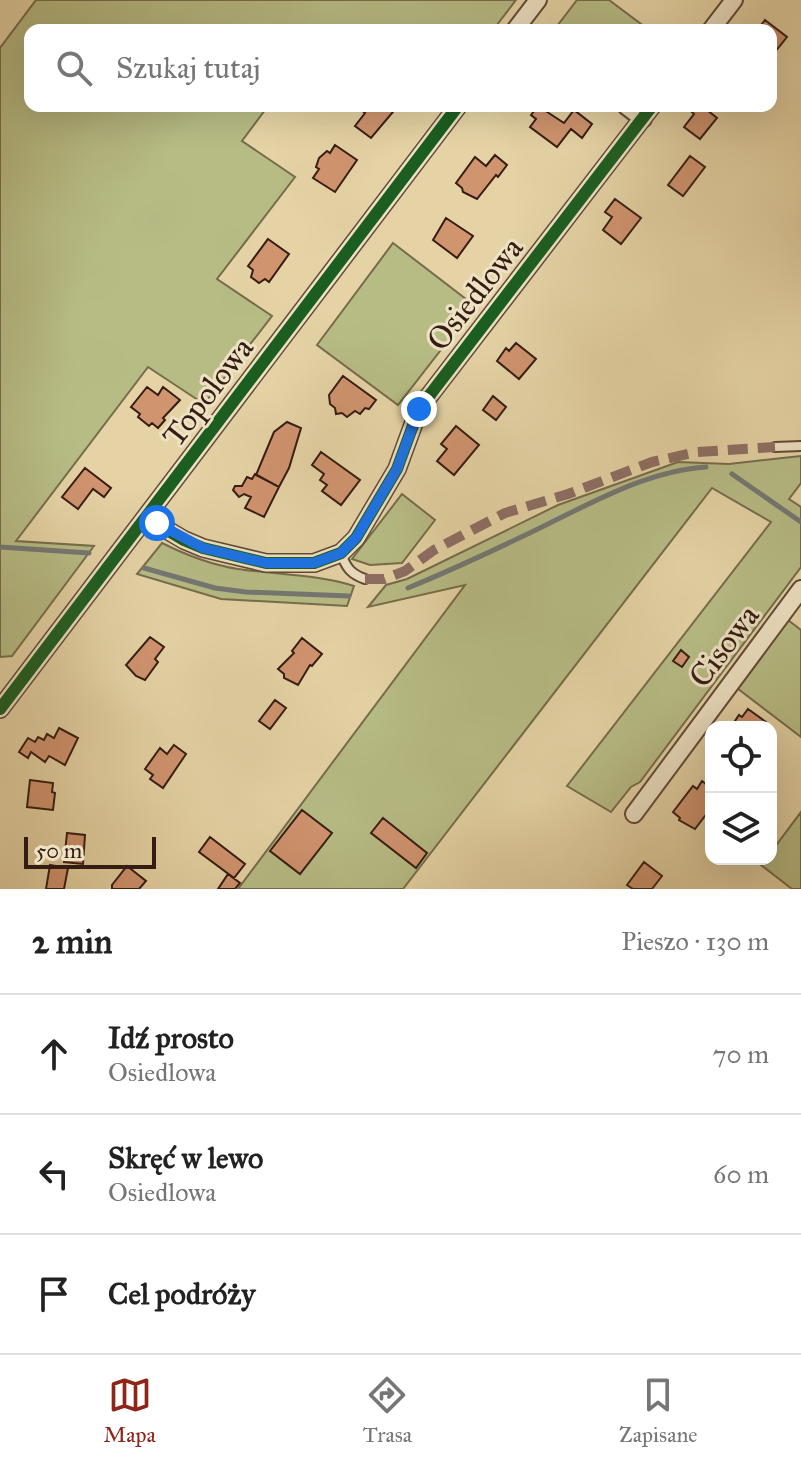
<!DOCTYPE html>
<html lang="pl">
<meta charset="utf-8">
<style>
:root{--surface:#fff;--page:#f6f6f6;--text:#222;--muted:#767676;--line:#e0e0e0;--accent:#8f2418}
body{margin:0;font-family:"IM FELL Great Primer",serif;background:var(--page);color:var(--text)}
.controls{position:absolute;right:24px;bottom:24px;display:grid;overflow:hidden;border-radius:16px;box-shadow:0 8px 32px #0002}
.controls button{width:72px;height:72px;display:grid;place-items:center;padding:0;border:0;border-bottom:2px solid var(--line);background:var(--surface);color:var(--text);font:40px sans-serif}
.scale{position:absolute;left:24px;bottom:20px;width:132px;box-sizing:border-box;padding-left:8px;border:4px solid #361d13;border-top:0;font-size:22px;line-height:28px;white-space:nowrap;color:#361d13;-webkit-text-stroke:6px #eee2c4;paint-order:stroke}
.stop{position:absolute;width:24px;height:24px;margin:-18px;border:6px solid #1a73e8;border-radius:50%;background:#fff}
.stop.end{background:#1a73e8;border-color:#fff;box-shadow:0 2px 8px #0008}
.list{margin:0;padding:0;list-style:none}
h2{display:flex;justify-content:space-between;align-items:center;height:104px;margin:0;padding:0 32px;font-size:34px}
h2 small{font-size:26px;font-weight:400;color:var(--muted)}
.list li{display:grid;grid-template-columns:52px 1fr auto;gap:24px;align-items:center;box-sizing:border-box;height:120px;padding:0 32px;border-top:2px solid var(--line)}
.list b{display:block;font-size:30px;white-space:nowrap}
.list p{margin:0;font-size:26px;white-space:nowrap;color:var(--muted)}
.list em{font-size:26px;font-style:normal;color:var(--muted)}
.icon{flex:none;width:44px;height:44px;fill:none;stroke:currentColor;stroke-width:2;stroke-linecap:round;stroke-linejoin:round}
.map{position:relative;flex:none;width:801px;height:889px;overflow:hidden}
.search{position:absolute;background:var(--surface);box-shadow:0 8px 32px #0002;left:24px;right:24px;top:24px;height:88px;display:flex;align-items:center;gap:20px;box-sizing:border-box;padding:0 28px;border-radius:16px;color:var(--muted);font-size:30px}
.sheet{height:464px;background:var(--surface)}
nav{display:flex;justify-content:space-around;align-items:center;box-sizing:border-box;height:112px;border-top:2px solid var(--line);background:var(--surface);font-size:22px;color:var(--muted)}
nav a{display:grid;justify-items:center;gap:4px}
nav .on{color:var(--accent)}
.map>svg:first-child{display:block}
.green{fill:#b7bc85;stroke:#766c4c;stroke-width:2}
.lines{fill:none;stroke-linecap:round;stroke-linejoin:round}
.stream{stroke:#737873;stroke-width:5}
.building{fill:#d0946f;stroke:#361d13;stroke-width:2}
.service-casing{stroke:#624a38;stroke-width:12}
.minor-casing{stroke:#624a38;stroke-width:20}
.service{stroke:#eee2c4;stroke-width:8}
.minor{stroke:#eee2c4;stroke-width:16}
.quiet{stroke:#8d6e63;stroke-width:10;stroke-dasharray:20 10;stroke-linecap:butt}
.cycleway-casing{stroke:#eee2c4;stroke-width:17}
.cycleway{stroke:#1b5e20;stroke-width:12}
.route{stroke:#1a73e8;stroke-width:10}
.labels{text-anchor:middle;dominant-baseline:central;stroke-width:6;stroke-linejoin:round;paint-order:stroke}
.street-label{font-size:32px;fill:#361d13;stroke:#eee2c4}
</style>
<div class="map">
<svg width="801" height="889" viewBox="0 0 801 889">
<rect width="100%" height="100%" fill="#e5d3a5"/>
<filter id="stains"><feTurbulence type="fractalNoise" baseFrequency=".0025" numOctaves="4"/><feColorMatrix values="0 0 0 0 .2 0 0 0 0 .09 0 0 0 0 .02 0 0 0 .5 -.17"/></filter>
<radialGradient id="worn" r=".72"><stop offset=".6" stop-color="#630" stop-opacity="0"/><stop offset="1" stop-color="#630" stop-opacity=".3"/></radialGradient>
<path class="green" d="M36,0h480l-23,30h-463v76h238l-26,35 53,36 -78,102 55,37 -68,88 -56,-37 -132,174 78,5 -82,110 -12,1v-609z
M577,0h32l40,30h-95z
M393,243l82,63 -77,99 -81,-60z
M801,456v27l-12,16 12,8v60l-161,215 -9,5 -20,25 -44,-26 204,-264 -59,-34 -309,401h-165l227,-304 -97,22 18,-22 21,-6 151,-74 120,-43 51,2z
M402,494l33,26 -33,43 -32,2 -18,-6z
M162,543c24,12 50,22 76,26 39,6 79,5 116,17l-7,20 -126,-7 -84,-25z
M788,620l13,10v107l-64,-49z
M801,812v77h-9l-31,-24 4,-6h6v-7z"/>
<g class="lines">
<path class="stream" d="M732,474l69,48
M0,547l89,6
M144,568l71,20 31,4 103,4
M408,588c46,-19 91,-40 136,-62 51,-25 104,-55 162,-59"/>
</g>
<path class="building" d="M765,20l22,17 -16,20v-27h-14z
M356,106h42l-27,32 -16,-12 10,-13z
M538,106l26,17 10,-13 18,14 -10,14 -11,-9 -14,18 -27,-20 6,-8 -5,-4z
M693,106h9l15,12 -17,21 -16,-12 10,-13 -4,-4z
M335,145l22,15 -22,32 -22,-14 6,-9 -3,-2 3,-9 8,-7 3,2z
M495,155l12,10 -9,12 -2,-2 -19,24 -14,-7 -1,-4 -6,-5 19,-26 11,9z
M690,156l15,11 -22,29 -15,-11z
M615,199l26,19 -20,26 -18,-14 9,-13 -7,-5z
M446,218l27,18 -16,22 -24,-18z
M268,239l21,15 -20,28 -4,-3 -6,4 -8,-6 2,-7 -5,-4z
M516,343l20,16 -17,20 -22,-18 9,-13 3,3z
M343,376l33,24 -7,9 -4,-1 -5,6 -5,-3 -8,6 -5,-4 -6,1 -1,-6 -5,-4 -1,-9z
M147,387l11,8 5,-8 17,13 -17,18 2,2 -7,8 -6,-5 -3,3 -11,-9 2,-3 -9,-7z
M493,396l13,11 -10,13 -13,-10z
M287,422l14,6 -12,40 -10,19 -23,-12 18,-43z
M456,426l23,19 -25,30 -17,-14 10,-12 -6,-5z
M321,452l39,28 -19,25 -19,-14 5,-6 -7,-5 4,-6 -12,-9z
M85,468l26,20 -7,9 -11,-8 -15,20 -16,-12z
M255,474l24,13 -15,30 -19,-9 6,-11 -7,-3 -5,3 -6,-7 2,-4h7l5,-9 5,2z
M150,637l14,10 -9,12 3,3 -13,18 -9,-4 -10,-11z
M302,638l20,16 -10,12 -2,-1 -12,20 -14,-7v-4l-6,-5 16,-16 -2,-2z
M681,650l8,7 -7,10 -9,-6z
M275,700l11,8 -16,21 -11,-8z
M748,709l18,13 -4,5h-31l8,-12 3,2z
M59,728l19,10 -13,27 -16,-9 -4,6 -14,-10 -3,6 -9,-6 9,-14 7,4 3,-5 6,3 3,-6 7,4z
M174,745l12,9 -23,34 -13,-9 3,-4 -8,-6 15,-21 7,6z
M30,780l23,3 -1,9 3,1 -2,17 -26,-3z
M702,781l9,7v20l-16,21 -16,-9 1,-2 -7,-6 20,-26 4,3z
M302,810l30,23 -32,41 -30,-23z
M383,818l44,35 -11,15 -45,-35z
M67,833l18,2 -2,29 -19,-2z
M210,837l35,27 -11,14 -35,-26z
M644,862l18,14 -10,13h-19l-6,-4z
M50,865l18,3 -4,21h-18z
M127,866l19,15 -7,8h-27v-4z
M228,874l12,9 -5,6h-17z"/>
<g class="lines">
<g class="service-casing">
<path id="service" d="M775,447l26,-1
M341,553c5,15 10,21 24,26"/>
</g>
<g class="minor-casing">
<path id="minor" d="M515,30l23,-30
M711,30l23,-30
M626,106l17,13
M147,518l37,22 19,8 63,15h48l27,-10 15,-15 41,-69 22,-60 233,-303
M0,709l458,-603
M634,814l167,-225"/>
</g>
<use href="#service" class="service"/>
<use href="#minor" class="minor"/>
<path class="quiet" d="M365,579h19l21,-8 29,-21 71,-37 63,-19 84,-32 45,-10 78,-5"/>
<g class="cycleway-casing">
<path id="cycleway" d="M147,518l37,22 19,8 63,15h48l27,-10 15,-15 41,-69 22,-60 233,-303
M0,709l458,-603"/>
</g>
<use href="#cycleway" class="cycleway"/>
</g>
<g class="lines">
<path class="route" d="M157,523l46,25 63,15h48l27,-10 15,-15 41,-69 22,-60"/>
</g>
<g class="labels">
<g class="street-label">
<text transform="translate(475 294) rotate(-52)">Osiedlowa</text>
<text transform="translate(208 392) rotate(-53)">Topolowa</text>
<text transform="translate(724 646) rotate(-53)">Cisowa</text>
</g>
</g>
<rect width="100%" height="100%" filter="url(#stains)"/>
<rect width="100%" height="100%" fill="url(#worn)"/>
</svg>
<div class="controls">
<button><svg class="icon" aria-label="locate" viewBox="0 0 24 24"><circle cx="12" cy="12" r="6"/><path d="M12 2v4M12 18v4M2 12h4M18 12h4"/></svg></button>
<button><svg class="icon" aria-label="layers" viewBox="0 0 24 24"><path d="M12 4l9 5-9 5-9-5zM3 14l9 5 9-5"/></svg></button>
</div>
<div class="scale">50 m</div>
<div class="stop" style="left:157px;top:523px"></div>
<div class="stop end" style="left:419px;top:409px"></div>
<div class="search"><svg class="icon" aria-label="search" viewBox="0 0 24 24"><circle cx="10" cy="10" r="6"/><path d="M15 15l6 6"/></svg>Szukaj tutaj</div>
</div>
<section class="sheet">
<h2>2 min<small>Pieszo · 130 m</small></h2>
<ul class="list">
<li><svg class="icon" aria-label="ahead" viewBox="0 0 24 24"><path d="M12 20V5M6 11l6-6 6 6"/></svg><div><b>Idź prosto</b><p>Osiedlowa</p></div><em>70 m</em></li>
<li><svg class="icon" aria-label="left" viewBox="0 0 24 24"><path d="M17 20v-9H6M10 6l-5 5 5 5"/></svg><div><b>Skręć w lewo</b><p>Osiedlowa</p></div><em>60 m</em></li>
<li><svg class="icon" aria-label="arrive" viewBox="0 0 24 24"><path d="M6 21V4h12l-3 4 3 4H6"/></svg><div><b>Cel podróży</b></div></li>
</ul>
</section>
<nav>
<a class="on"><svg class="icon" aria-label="map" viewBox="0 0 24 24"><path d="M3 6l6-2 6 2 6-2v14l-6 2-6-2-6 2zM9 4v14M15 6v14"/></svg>Mapa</a>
<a><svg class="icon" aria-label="directions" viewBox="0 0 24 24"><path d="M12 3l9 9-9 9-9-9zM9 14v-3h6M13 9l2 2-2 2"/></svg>Trasa</a>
<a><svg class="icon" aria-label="saved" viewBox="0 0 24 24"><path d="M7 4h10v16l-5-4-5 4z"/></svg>Zapisane</a>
</nav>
